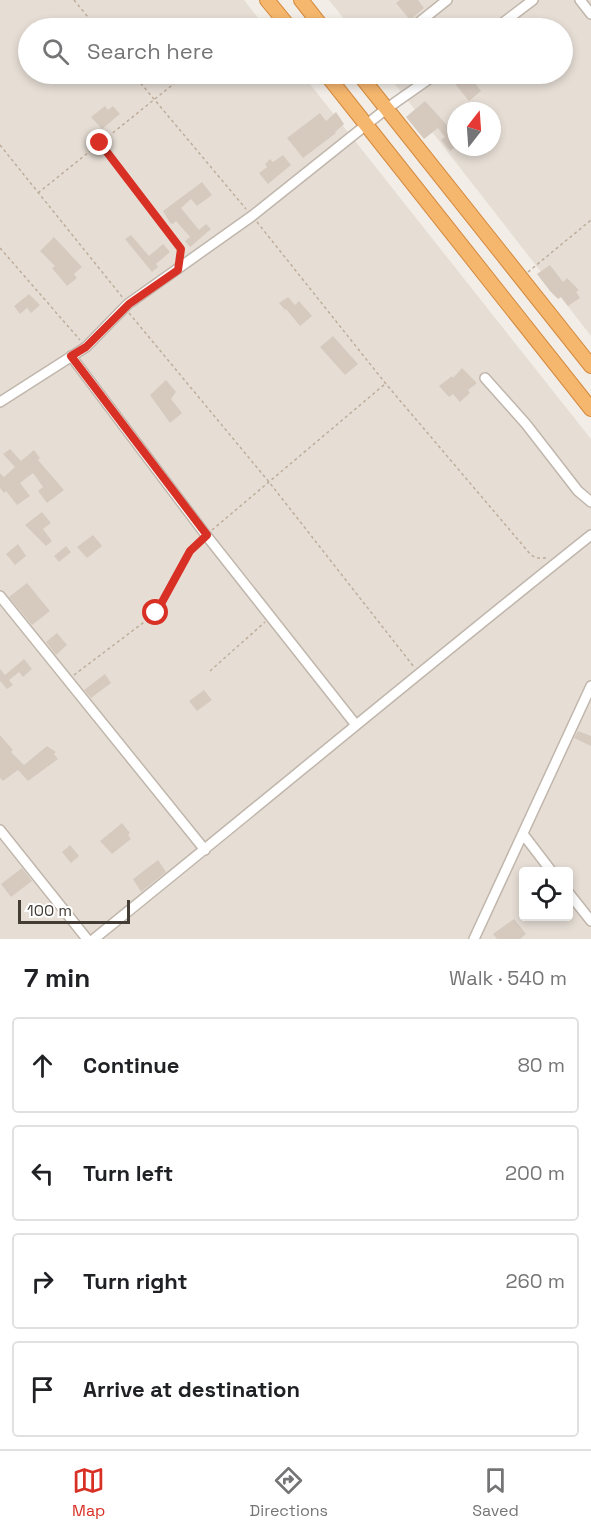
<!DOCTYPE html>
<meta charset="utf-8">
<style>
:root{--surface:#fff;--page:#f2f2f2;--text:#202124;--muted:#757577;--line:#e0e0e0;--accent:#d93025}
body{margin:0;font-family:"Space Grotesk",sans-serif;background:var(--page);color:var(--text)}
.controls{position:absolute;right:18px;bottom:18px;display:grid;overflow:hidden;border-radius:6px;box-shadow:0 3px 9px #0003}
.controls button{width:54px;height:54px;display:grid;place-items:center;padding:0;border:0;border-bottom:2px solid var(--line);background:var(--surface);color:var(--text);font:30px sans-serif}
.compass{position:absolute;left:447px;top:102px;width:54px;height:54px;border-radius:50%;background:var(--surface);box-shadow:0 3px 9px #0003;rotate:17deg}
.scale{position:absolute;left:18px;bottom:15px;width:112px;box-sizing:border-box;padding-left:6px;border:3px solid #443d36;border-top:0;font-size:16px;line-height:21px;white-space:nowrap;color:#443d36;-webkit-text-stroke:4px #fff;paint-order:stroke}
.stop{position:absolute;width:18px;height:18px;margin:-14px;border:4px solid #d93025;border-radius:50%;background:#fff}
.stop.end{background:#d93025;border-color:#fff;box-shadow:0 2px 6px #0008}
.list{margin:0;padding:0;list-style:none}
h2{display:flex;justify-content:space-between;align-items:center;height:78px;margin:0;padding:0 24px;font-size:26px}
h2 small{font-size:20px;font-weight:400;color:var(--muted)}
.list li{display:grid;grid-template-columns:39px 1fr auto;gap:18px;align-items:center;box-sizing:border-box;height:96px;margin:0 12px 12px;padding:0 12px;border:2px solid var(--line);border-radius:6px}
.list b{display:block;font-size:22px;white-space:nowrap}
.list em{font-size:20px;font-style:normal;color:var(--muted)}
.icon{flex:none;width:33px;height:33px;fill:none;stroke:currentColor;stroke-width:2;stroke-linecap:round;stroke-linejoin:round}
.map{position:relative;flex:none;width:591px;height:939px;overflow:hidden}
.search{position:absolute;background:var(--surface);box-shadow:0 3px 9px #0003;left:18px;right:18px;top:18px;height:66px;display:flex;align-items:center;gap:15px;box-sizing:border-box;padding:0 21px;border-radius:33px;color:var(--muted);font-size:22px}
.sheet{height:510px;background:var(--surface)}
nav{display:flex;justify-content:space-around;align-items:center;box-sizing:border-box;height:84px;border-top:2px solid var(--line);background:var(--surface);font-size:16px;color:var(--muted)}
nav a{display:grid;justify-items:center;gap:3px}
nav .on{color:var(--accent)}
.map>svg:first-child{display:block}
.residential{fill:#e6ded5;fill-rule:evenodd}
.building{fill:#d6cabf}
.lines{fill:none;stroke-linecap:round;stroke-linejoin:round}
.minor-casing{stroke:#c0b6ac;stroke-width:12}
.highway-casing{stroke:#d4893e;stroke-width:16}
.path{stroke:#bead9b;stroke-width:1.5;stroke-dasharray:3 3;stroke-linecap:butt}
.minor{stroke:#fff;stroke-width:9}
.highway{stroke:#f5b66e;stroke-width:14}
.route{stroke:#d93025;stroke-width:8}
</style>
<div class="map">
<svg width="591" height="939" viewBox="0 0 591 939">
<rect width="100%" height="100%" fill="#f2ede6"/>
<path class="residential" d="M0,0h244l22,28h-238v46h274l289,365v500h-591zM524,872h44v44h-44z
M329,0h262v336l-204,-262h175v-46h-211zM456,111h36v36h-36z"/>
<path class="building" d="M400,0h18l6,8 -14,12 -14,-17z
M457,74h11l13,17 -12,10 -18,-22z
M425,101l31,34v11l-6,5 -9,-11 4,-3 -7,-9 -14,11 -18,-22z
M105,106l3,4 5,-4 7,8 -18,15 -11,-12z
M336,112l8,12 -9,8 1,1 -33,25 -16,-20 33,-25 6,8z
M283,155l8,10 -23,19 -9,-11 8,-6 -2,-3 5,-5 3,3z
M202,182l10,13 -15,11 -6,-7 -10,9 18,22 7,-6 5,5 -21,18 -5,-6 5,-4 -14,-16 -3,3 -3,-1 -7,-12z
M131,235l18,21 14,-12 7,8 -14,12 2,3 -6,5 -27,-33z
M54,237l28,30 -8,7 3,4 -10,8 -15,-18 3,-2 -15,-15z
M550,265l13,17 4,-4 12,12 -3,2 4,6 -12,8 -7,-9 -3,2 -8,-8 -13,-17z
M29,294l11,11 -9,8 -4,-5 -7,6 -6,-8z
M288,297l7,8 4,-4 13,15 -12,10 -14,-17 -1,1 -6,-7z
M333,336l25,28 -13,11 -25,-28z
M462,368l15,15 -9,7 2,3 -10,9 -7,-8 -4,3 -10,-11 13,-10 1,2z
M166,380l10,12 -5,7 11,14 -12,10 -20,-28z
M10,449l11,12 13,-11 6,8 -2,2 26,30 -17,13 -9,-12 5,-4 -10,-14 -13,10 10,13 -13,9 -11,-14 -2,2 -4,-5v-15l4,4 11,-10 -12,-13z
M42,512l9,11 -8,6 9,12 -6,5 -21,-21z
M93,535l9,11 -15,12 -10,-11z
M18,544l8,12 -11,9 -9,-11z
M66,546l5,6 -12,10 -5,-6z
M27,583l23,28 -18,14 -23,-28z
M57,633l10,12 -11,10 -10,-13z
M24,659l8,10 -9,8 -4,-5 -10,8 4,5 -6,4 -7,-8v-12l5,6z
M105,674l6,9 -20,15 -7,-8z
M204,690l8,10 -15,11 -8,-10z
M578,731l13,5v10l-17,-8z
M0,735l13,15 -2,2 13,13 23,-19 9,6 -2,2 4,5 -30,22 -10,-11 -15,11 -3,-3z
M122,823l8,10 -2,2 3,4 -19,15 -12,-13z
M70,845l9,11 -8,7 -9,-11z
M158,860l8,12 -25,20 -8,-13z
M22,868l10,13 -21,16 -10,-13z
M514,919l12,15 -6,5h-23l-4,-5z"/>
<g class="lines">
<g class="minor-casing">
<path id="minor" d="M580,0l11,14
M412,28l35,-28
M496,28l37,-28
M71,356l135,179 150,190
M485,378l41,46 52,67 13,11
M0,402l86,-55 42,-43 124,-88 134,-107 50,-35
M0,596l205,254
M0,830l87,109
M523,834l29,38
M568,892l23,29
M94,939c166,-134 330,-271 497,-404
M474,939l117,-253"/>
</g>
<g class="highway-casing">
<path id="highway" d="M267,0l23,28
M301,0l22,28
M326,74l265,335
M359,74l232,292"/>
</g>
<path class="path" d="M74,0l23,28
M133,74l113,135
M101,143l80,106 -1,7
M0,145l123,153
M38,193l148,-119
M257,222l129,162 145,171c6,4 11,4 18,2
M0,248l80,92
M528,272l63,-52
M129,313l140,169 145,185
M212,530l173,-146
M210,671l55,-49
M74,675l82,-62 21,-41 13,-21 10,-10"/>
<use href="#minor" class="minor"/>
<use href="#highway" class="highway"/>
</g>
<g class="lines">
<path class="route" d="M100,143l81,106 -3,21 -49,34 -43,43 -15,9 136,179 -17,16 -34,62"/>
</g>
</svg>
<div class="controls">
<button><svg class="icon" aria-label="locate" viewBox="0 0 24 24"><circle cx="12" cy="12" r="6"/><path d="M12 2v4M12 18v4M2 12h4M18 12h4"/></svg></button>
</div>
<svg class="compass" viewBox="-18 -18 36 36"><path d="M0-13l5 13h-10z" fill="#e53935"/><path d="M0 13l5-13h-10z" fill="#757577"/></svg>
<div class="scale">100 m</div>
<div class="stop" style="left:156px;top:613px"></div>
<div class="stop end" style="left:100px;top:143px"></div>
<div class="search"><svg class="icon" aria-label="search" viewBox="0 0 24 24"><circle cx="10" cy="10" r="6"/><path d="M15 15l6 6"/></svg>Search here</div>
</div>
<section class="sheet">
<h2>7 min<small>Walk · 540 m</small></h2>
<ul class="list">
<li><svg class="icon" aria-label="ahead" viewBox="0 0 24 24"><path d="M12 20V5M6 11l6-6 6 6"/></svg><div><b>Continue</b></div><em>80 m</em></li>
<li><svg class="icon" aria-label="left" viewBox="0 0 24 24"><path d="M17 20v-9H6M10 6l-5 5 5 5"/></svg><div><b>Turn left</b></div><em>200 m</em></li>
<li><svg class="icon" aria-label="right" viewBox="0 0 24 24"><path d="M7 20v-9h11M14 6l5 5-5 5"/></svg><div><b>Turn right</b></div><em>260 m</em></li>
<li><svg class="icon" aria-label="arrive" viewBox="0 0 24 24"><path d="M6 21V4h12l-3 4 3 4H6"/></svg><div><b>Arrive at destination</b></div></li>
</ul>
</section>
<nav>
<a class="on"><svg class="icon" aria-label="map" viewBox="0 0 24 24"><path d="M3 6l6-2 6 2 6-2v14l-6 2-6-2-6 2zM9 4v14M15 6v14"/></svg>Map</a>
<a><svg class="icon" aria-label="directions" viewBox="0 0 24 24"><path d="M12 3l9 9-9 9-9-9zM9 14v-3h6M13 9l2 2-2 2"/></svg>Directions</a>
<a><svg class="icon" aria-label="saved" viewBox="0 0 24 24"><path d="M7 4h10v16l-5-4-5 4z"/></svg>Saved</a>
</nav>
